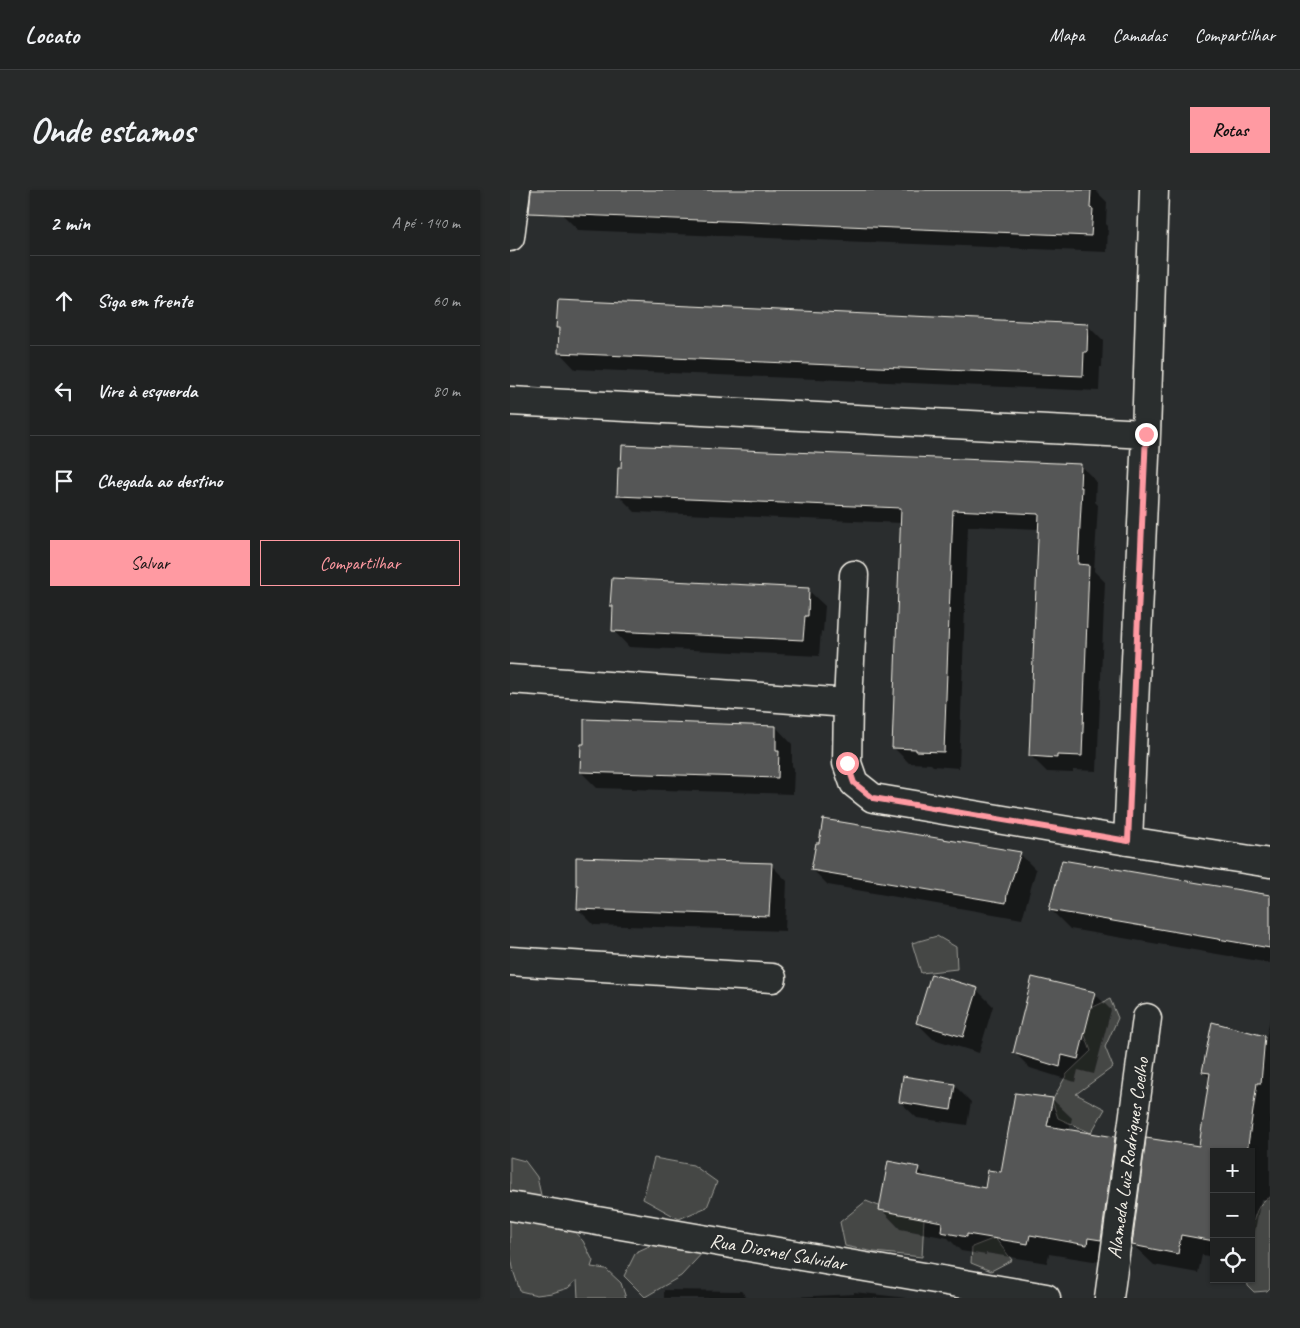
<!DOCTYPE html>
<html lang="pt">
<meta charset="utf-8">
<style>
:root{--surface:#202222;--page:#282a2a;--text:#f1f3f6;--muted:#a2a4a5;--line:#3d3f40;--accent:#ff9aa2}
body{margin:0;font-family:Caveat,sans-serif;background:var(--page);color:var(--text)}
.controls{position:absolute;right:15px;bottom:15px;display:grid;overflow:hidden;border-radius:0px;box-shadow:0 1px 4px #0004}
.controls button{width:45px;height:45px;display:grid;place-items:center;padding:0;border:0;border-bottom:1px solid var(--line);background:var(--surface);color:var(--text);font:25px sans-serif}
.stop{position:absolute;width:15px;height:15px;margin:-11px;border:4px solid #ff9aa2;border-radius:50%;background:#fff}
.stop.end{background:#ff9aa2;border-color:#fff;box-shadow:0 1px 5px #0008}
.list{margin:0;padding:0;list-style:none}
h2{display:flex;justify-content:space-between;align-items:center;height:65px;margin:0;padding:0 20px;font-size:21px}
h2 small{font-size:16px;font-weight:400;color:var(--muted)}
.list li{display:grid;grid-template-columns:32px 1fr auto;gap:15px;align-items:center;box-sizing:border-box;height:90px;padding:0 20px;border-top:1px solid var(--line)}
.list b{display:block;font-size:19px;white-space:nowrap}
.list em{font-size:16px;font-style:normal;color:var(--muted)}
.actions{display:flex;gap:10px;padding:15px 20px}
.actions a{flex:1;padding:11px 0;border:1px solid var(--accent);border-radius:0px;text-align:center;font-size:18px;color:var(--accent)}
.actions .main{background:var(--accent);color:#111}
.icon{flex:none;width:28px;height:28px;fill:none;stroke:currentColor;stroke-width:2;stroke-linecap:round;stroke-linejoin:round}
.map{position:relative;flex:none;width:760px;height:1108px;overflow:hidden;border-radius:0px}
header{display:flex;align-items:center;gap:30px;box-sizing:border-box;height:70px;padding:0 25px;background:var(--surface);border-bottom:1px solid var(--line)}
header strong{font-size:24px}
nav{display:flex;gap:28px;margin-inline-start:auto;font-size:18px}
.intro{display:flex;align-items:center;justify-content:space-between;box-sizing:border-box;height:120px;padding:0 30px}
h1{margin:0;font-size:35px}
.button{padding:12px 22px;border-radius:0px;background:var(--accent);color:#111;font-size:18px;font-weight:700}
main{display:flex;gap:30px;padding:0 30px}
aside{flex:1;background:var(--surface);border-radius:0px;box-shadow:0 1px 4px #0004}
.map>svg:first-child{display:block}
.green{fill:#444645;stroke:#9c9c96}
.shadow{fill:#0007}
.building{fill:#555756;stroke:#f4f1e8}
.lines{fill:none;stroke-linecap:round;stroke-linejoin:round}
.minor-casing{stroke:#f4f1e8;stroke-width:31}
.minor{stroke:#2a2d2e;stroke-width:28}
.route{stroke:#ff9aa2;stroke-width:6}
.labels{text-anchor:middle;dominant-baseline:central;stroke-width:4;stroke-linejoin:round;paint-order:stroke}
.street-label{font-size:20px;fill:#f4f1e8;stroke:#2a2d2e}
</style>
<header>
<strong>Locato</strong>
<nav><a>Mapa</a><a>Camadas</a><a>Compartilhar</a></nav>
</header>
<div class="intro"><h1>Onde estamos</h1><a class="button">Rotas</a></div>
<main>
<aside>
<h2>2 min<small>A pé · 140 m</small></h2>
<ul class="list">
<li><svg class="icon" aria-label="ahead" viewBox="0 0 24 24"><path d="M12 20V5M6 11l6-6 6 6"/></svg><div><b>Siga em frente</b></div><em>60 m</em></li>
<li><svg class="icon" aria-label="left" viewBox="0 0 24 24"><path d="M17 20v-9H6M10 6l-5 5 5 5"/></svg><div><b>Vire à esquerda</b></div><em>80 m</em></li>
<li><svg class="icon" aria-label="arrive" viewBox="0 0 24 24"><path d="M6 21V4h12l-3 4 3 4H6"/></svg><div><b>Chegada ao destino</b></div></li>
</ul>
<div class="actions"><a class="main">Salvar</a><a>Compartilhar</a></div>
</aside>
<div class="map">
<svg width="760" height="1108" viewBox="0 0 760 1108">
<rect width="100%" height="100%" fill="#2a2d2e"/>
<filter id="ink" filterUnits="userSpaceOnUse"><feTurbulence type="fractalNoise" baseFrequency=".02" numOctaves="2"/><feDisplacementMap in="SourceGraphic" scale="10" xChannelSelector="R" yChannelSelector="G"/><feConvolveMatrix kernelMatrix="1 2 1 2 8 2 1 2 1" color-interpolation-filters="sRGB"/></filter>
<g filter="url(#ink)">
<path class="green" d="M427,746l19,11 1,22 -36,4 -9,-30z
M600,809l8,19 -13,29 8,20 -37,27 29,15 -14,24 -33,-15 -6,-17 15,-27 24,-23 -14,-36z
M0,967l15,4 12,16 4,18 -6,14 33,16 15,16 10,20 -2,6 15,2 15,14 5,15h-48l-1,-18 -9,8 -16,5 -15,2 -17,-4 -6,-18 -4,-21z
M144,968l39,7 24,17 -10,25 -28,12 -36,-20z
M760,1007v91l-3,3 -13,1 -6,-6 -1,-7h4c0,-21 -5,-73 19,-82z
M356,1011l31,12 27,5 -2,39 -48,-5 -29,-6 -5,-24z
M485,1048l17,22 -21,11 -20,-8 1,-16z
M146,1053l49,7 -24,26 -36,21 -21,-21 12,-24z"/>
<path class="shadow" d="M53,0h532l12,12 -1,22 2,2 -1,26 -529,-22 -16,-16z
M577,135l16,16 -1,26h-2l-1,24 -524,-22 -16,-17 1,-22 -3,-2z
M570,275l16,16 -1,21 3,3 -4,66 11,11 -8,189 -24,-1v3l-26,-1 -16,-16 9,-227 -72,-3 -9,242 -26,-2 -2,-2 -22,-1 -16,-16 9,-224 -267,-11 -16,-16z
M298,400l17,16 -2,26 -2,-1 -2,25 -190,-9 -16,-17 1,-22 -3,-2z
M266,537l16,17v22l2,2 -1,26 -196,-6 -16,-16z
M510,664l16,16 -14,49 -194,-34 -16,-16z
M261,675l16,16 -2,50 -191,-6 -16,-16 1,-22 -2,-2z
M760,706v67l-200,-34 -19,-19z
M523,788l62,16 16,16 -17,64 -16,-4 -3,12 -45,-14 -16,-16z
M467,800l16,16 -14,47 -46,-14 -16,-16z
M760,829v181l-9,-1 -10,53v-100h-37v105l-12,-2 -4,18 -44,-8 -21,-20 67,-98 10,-69 -6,-6 9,-49 53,15z
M444,895l17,17 -4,23 -50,-7 -17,-16z
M542,909l20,19 -3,13 45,7 20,19 -28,106 -57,-9 -2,9 -61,-10v2l-25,-4 -13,-13 -48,-9 -19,-20 37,-41 11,11 57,10 16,-16z
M154,1100l77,1 7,7h-84z
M344,1102l54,6h-115v-1l61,-3z"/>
<path class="building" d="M21,0h560l-1,18 3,1 -2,27 -562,-23z
M48,110l530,24 -1,28h-3l-1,24 -525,-23 1,-25h-3z
M112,255l459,19 -1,23h2l-4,77 11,1 -7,191 -25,-1v3l-28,-2 10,-242 -86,-4 -9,242 -28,-1v-2l-24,-1 9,-240 -284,-12 1,-28h3z
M102,388l197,10 -1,28h-3l-2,24 -191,-9 1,-25h-3z
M74,529l192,7v25h3l-1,27 -198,-6 1,-28h3z
M313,629l198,33 -14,42 -1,9 -195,-33 5,-27h3z
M66,667l196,6 -3,53 -192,-7 1,-24h-2z
M552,670l208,35v53l-221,-38z
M421,784l47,14 -15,49 -47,-14z
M522,787l63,15 -17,67 -16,-4 -2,12 -47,-14z
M702,832l53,14 -4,47h-4l-10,69h-33v89l-33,-6 -3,19 -46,-9 14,-107 53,8 11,-73 -8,-1z
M393,886l52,8 -4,26 -52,-8z
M505,903l38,5 -6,28 68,11 -14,103 -13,-2 -1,7 -57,-10 -2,9 -61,-10v3l-26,-5 1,-10 -63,-12 9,-49 31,6 -2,8 68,13 3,-18 13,2z"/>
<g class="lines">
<g class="minor-casing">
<path id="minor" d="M0,47l6,-47
M0,211l636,33
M344,385l-6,128 -1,60 7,20 19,15 255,43 142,22
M0,489l338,24
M618,651l18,-407 8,-244
M0,771l262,17
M0,1016l536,92
M599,1108l38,-280"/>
</g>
<use href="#minor" class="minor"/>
</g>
</g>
<g class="lines" filter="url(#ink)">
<path class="route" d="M337,573l7,20 19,15 255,43 18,-407"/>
</g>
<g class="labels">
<g class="street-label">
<text transform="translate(618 968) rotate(-82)">Alameda Luiz Rodrigues Coelho</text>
<text transform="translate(268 1062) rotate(10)">Rua Diosnel Salvidar</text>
</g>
</g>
</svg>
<div class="controls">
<button>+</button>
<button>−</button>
<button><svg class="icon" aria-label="locate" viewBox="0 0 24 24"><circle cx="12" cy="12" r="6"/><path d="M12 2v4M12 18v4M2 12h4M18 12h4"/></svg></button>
</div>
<div class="stop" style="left:337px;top:573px"></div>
<div class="stop end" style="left:636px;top:244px"></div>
</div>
</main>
